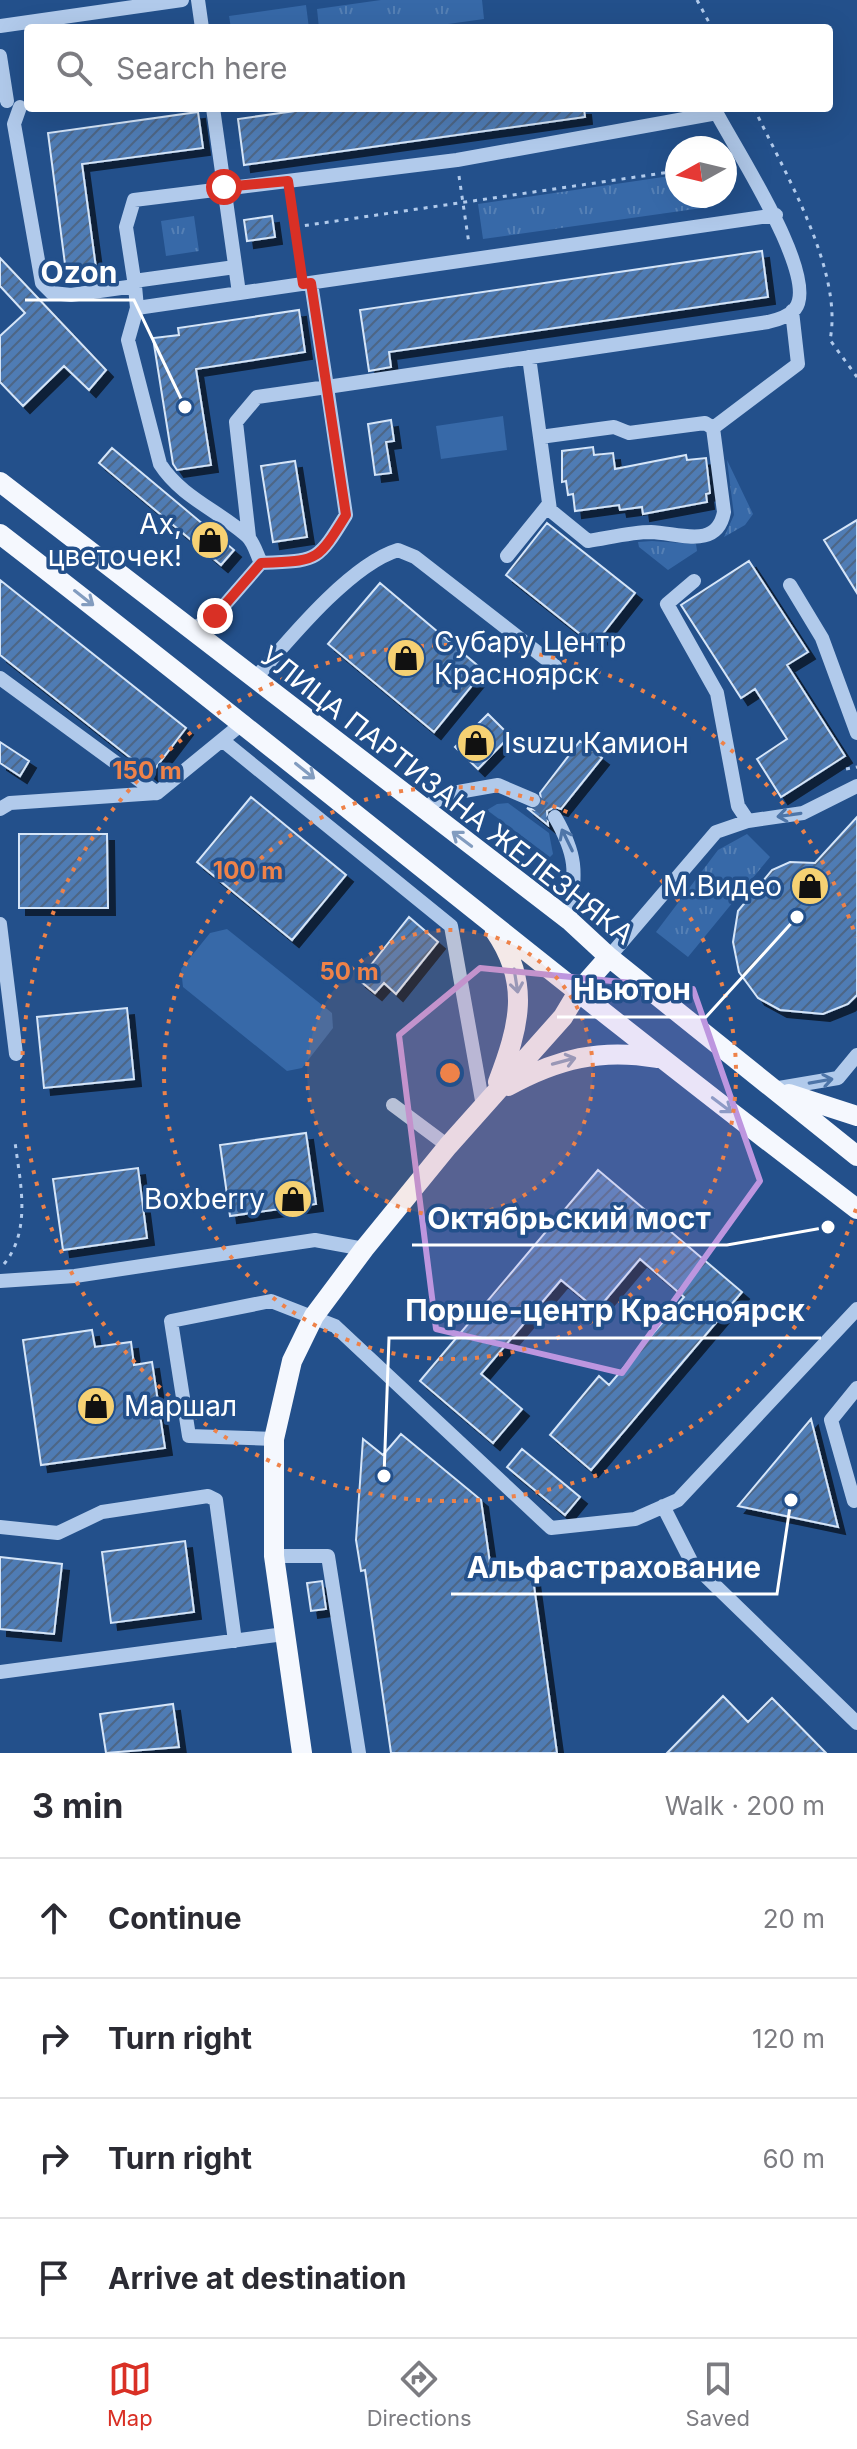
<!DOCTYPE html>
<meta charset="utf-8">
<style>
:root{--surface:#fff;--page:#f7f7f7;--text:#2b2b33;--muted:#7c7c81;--line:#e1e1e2;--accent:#d93025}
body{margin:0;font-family:Inter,sans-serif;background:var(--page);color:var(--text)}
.compass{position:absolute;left:665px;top:136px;width:72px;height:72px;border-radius:50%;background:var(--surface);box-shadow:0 8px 32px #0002;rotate:262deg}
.stop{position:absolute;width:24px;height:24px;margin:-18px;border:6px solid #d93025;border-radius:50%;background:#fff}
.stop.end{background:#d93025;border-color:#fff;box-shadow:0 2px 8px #0008}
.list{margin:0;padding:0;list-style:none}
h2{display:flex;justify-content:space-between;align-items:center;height:104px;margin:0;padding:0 32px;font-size:34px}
h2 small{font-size:26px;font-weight:400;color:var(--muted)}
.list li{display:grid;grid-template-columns:52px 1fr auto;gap:24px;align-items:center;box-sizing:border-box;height:120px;padding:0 32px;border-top:2px solid var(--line)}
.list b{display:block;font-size:30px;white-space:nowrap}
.list em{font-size:26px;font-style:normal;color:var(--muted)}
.icon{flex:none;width:44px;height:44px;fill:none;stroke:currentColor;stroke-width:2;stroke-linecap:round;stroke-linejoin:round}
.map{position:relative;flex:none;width:857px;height:1753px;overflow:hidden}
.search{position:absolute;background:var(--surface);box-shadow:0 8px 32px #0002;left:24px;right:24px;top:24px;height:88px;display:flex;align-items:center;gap:20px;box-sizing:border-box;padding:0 28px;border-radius:8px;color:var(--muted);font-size:30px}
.sheet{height:584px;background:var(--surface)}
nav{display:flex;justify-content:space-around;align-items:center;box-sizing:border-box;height:112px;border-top:2px solid var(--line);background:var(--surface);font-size:22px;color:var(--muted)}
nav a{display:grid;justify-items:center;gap:4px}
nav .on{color:var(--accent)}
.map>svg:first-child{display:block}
.green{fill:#3769a8}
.park{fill:url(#park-tufts)}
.building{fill:url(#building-hatch);stroke:#d5e5f8;stroke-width:2;filter:url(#shadow)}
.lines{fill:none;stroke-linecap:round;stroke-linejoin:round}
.minor-tunnel{stroke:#446a9c;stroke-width:14;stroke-dasharray:14 7;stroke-linecap:butt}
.path{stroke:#b1caeb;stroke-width:3;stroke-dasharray:4 6;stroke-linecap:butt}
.minor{stroke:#b1caeb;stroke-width:14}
.major{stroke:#f5f8fe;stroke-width:20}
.oneway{stroke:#829cbf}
.oneway2{stroke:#4e75a8}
.route{stroke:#d93025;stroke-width:10}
.marked{fill:#bd96df;fill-opacity:0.2;stroke:#bd96df;stroke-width:6;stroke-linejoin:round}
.ring{fill:none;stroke:#ee8249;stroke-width:4;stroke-dasharray:4 8}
.labels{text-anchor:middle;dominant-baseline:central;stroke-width:7;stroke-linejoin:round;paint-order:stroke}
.poi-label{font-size:28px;fill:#fff;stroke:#23508b;text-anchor:end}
.street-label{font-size:28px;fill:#fff;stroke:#23508b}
.centre{fill:#ee8249;stroke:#23508b;stroke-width:4}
.ring-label{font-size:24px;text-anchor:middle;font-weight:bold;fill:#ee8249;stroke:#23508b;stroke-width:7;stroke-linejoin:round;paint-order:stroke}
.leader{fill:none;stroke:#fff;stroke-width:3}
.callout-dot{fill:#fff;stroke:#23508b;stroke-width:3}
.callout-label{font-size:30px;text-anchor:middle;font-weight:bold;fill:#fff;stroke:#23508b;stroke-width:7;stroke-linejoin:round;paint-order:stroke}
</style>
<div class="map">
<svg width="857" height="1753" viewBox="0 0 857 1753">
<defs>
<pattern id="park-tufts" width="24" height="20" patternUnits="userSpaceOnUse" patternTransform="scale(2)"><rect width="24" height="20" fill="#3769a8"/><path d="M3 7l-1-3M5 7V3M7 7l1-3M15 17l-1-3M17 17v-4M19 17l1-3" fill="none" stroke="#5580b5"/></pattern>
<pattern id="building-hatch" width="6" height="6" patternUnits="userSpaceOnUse" patternTransform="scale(2)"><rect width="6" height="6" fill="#507bb4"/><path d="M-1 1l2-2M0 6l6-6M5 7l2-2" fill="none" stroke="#4e6685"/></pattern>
<filter id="shadow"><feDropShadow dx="7" dy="7" stdDeviation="0" flood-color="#0009"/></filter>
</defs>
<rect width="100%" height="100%" fill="#23508b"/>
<path class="green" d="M306,5l3,23h-78l-2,-12z
M503,416l4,34 -66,9 -5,-33z
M508,803l41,30 4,21 -3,3 -63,-47 10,-6z
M227,929l105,84 1,15 -31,40 -15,3 -104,-84 -2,-18 29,-36z"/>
<path class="park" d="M381,0h101l2,19 -65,9h-100l-2,-19z
M677,175v21h23l2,12 -219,31 -5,-35z
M194,216l5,35 -33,5 -5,-35z
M727,460l26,54 -8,11 -21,12 10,-22z
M652,541l44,3 1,7 -29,19 -29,-23 -1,-5z
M747,834l23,23 -82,100 -32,-25 62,-82z"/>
<path class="building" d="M316,108h268l1,9 -341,48 -6,-46z
M198,112l5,36 -121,16 14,104 -30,4 -18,-139z
M272,216l3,21 -28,4 -3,-21z
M762,251l6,46 -379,55 2,15 -22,4 -9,-61z
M0,258l106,112 -17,20 -25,-24 -41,40 -23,-24v-46l25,-23 -25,-27z
M299,310l6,42 -109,17 15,96 -34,5 -4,-6 -20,-126 26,-3 -1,-7z
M391,420l3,21 -8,1 5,31 -16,2 -7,-51z
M593,447l1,8 19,-2 2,16 71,-14 1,5 19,-2 4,35 -4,1 1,8 -64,12 -1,-7 -22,3 -1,-5 -44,6 -2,-17 -5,1 -2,-14 -4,1v-31z
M112,448l122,102 -13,15 -122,-102z
M295,461l12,76 -34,5 -12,-76z
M857,520v73l-33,-53z
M547,523l88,70 -41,52 -88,-70z
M749,561l59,91 -21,13 58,91 -64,41 -24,-38 30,-20 -32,-50 -14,9 -60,-93z
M0,580l186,148 -35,46 -151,-119z
M380,583l104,88 -50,61 -106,-88z
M488,714l22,22 -32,33 -23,-22z
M580,741l22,17 -41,51 -6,-2 -8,4 1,14 -21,-17 8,2 7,-5 -2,-12z
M0,742l29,19 -9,15 -20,-13z
M251,797l95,78 -54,65 -95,-78z
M857,817v178l-9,9 -25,10 -43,-4 -22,-12 -19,-26 -6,-30 5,-31 34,-41 18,-8 25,1z
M19,834h88l1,74h-89z
M409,917l29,25 -42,52 -12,-11 -9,10 -16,-13z
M127,1008l7,71 -90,9 -7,-71z
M306,1133l10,71 -86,12 -10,-71z
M138,1168l9,70 -84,12 -10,-71z
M598,1170l144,122 -151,178 -41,-35 49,-59 10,9 75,-88 -44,-38 -43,51 -36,-30 -80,94 41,35 -29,34 -73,-62z
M92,1330l3,17 36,-5 3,23 18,-3 13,86 -124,17 -18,-125z
M811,1419l27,108 -100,-21z
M401,1434l80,66 11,77 40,-6 25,182h-166l-26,-183 -4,1 -5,-31 7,-101 20,16z
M522,1449l58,48 -15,18 -58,-48z
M185,1541l9,71 -83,11 -9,-71z
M0,1557l62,7 -8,70 -54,-5z
M322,1581l4,28 -15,2 -4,-28z
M723,1696l25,26 24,-24 54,55h-159z
M173,1704l6,43 -73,6 -6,-39z"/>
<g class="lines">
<path class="minor-tunnel" d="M533,800l22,17"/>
<path class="path" d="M697,0l15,28
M754,108c29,62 90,163 76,232l27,37
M459,176l10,68
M704,196l2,12
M291,197l10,71
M295,227l382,-56
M846,769l11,-2
M4,1264c28,-34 16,-82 11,-122"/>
<path class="minor" d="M198,0l4,28
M0,26l182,-26
M0,56l7,45
M20,107l-6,17 28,159 10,10 19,2 64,-9 -9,-59 8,-27 323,-40 260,-47
M213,108l26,185
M134,281l101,-14
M311,283l16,104 441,-65c9,-2 21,-6 27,-13 26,-32 -65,-168 -81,-201
M135,286l2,22 -9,32 32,124c21,33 59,47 87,72 7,6 10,19 14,27l-46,53 -24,14
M137,308l639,-93
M529,357l21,153 38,31c20,-3 43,-9 63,-9 28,1 66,18 73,-20l-11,-84 85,-64 -6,-53
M540,437l74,-10 15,6 76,-10 8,5
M249,537l-13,-115 21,-25 70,-10 19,128c-30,49 -29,45 -85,48
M507,556l42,-52
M694,581l-27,23 50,89 21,113 10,15
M790,585l32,53 35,95
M0,678l157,115 87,-71
M254,680c33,-38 95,-115 144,-130l17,7 140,109
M222,740l229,186 32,180
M0,809l10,-6 147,-10
M423,809l24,-15 51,-9 35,15
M555,817c24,42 20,56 14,103
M0,924l16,130
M609,957l107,-125 32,-11 55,-8 54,-27
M779,1088l59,-10 19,-23
M393,1105l55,41
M0,1281l75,-5 240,-36 49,9
M274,1439l-85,-3 -18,-115 100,-20 64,25 216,202 84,-9 43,-19 179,-191
M854,1501l-23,-81 26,-32
M663,1506l29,57 165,160
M0,1527l58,6 44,-21 106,-16 8,4 19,141
M274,1556h54l31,197
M0,1672l284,-38"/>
<path class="major" d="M0,482l569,438 40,37 248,199
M0,534c288,222 567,455 857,675
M495,931c36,52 24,96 3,151
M508,1086c49,-27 93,-38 149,-28
M789,1094l68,22
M302,1753l-28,-197v-117l18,-78 22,-45 50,-67 84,-103 115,-129 15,-25 31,-35"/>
</g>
<defs><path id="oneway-shaft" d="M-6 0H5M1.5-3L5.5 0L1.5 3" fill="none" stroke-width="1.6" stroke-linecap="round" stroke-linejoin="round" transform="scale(2)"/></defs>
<g class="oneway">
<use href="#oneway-shaft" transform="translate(84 598) rotate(38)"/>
<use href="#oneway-shaft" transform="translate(305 771) rotate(39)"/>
<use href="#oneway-shaft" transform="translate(462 839) rotate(-143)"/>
<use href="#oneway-shaft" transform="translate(516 981) rotate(81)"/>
<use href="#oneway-shaft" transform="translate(564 1061) rotate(-15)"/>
<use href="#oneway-shaft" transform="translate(722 1105) rotate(37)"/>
</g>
<g class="oneway2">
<use href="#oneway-shaft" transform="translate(789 815) rotate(172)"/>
<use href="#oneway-shaft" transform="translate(567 840) rotate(-116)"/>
<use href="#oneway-shaft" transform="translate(821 1081) rotate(-10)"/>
</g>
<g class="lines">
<path class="route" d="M215,616l46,-53c56,-3 55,1 85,-48l-35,-232 -8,1 -15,-103 -64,6"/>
</g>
<path class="marked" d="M480,968l213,21 67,192 -138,192 -186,-44 -37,-294z"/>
<circle cx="450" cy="1073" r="143" fill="#ee8249" fill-opacity=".12"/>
<g class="ring">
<circle cx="450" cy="1073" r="143"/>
<circle cx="450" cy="1073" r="286"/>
<path d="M856 1209A428 428 0 1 1 856 937"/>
</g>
<defs>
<g id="shop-disc" transform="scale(2)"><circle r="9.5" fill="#f6d173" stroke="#23508b"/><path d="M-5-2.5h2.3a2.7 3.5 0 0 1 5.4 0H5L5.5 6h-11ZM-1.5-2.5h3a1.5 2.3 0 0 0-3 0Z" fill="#111"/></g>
</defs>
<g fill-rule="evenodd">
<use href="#shop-disc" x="210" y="540"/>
<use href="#shop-disc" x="406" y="658"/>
<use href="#shop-disc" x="476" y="743"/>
<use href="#shop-disc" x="810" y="886"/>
<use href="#shop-disc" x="293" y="1199"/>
<use href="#shop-disc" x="96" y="1406"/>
</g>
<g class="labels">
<g class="poi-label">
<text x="182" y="524">Ах,<tspan x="182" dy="32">цветочек!</tspan></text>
<text x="434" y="642" text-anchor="start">Субару Центр<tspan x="434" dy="32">Красноярск</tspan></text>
<text x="504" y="743" text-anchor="start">Isuzu Камион</text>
<text x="782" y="886">М.Видео</text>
<text x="265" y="1199">Boxberry</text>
<text x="124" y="1406" text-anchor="start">Маршал</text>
</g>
<g class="street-label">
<text transform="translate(447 795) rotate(38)">УЛИЦА ПАРТИЗАНА ЖЕЛЕЗНЯКА</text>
</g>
</g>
<circle cx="450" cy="1073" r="12" class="centre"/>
<g class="ring-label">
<text x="147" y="779">150 m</text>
<text x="248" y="879">100 m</text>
<text x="349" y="980">50 m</text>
</g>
<path class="leader" d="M185 407L134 300H25M797 917L706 1017H557M828 1227L727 1245H412M384 1476L389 1338H821M791 1500L777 1594H451"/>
<g class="callout-dot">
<circle cx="185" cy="407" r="8"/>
<circle cx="797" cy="917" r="8"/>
<circle cx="828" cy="1227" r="8"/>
<circle cx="384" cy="1476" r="8"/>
<circle cx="791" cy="1500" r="8"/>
</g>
<g class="callout-label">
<text x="79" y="283">Ozon</text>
<text x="632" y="1000">Ньютон</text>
<text x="569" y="1229">Октябрьский мост</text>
<text x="605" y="1321">Порше-центр Красноярск</text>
<text x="614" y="1578">Альфастрахование</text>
</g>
</svg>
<svg class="compass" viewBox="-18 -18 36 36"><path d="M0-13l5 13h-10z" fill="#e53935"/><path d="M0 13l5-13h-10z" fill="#7c7c81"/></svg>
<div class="stop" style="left:224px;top:187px"></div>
<div class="stop end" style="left:215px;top:616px"></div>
<div class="search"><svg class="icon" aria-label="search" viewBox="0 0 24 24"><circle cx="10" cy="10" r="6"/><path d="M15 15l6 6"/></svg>Search here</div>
</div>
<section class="sheet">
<h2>3 min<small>Walk · 200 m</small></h2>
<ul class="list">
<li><svg class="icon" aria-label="ahead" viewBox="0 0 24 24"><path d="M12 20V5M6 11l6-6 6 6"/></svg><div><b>Continue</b></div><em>20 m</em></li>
<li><svg class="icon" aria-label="right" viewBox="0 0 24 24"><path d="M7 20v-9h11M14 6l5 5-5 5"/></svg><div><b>Turn right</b></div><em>120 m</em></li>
<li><svg class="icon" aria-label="right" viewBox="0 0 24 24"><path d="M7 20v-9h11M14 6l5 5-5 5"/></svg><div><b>Turn right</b></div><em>60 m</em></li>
<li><svg class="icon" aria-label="arrive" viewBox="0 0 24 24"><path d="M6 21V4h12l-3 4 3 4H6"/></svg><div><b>Arrive at destination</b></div></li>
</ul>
</section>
<nav>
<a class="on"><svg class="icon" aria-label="map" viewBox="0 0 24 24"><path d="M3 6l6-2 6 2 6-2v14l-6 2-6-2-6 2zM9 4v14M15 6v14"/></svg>Map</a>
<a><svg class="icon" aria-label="directions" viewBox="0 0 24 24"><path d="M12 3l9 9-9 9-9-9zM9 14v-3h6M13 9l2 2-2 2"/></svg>Directions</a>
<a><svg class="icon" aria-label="saved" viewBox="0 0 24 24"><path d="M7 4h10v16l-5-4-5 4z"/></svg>Saved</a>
</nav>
